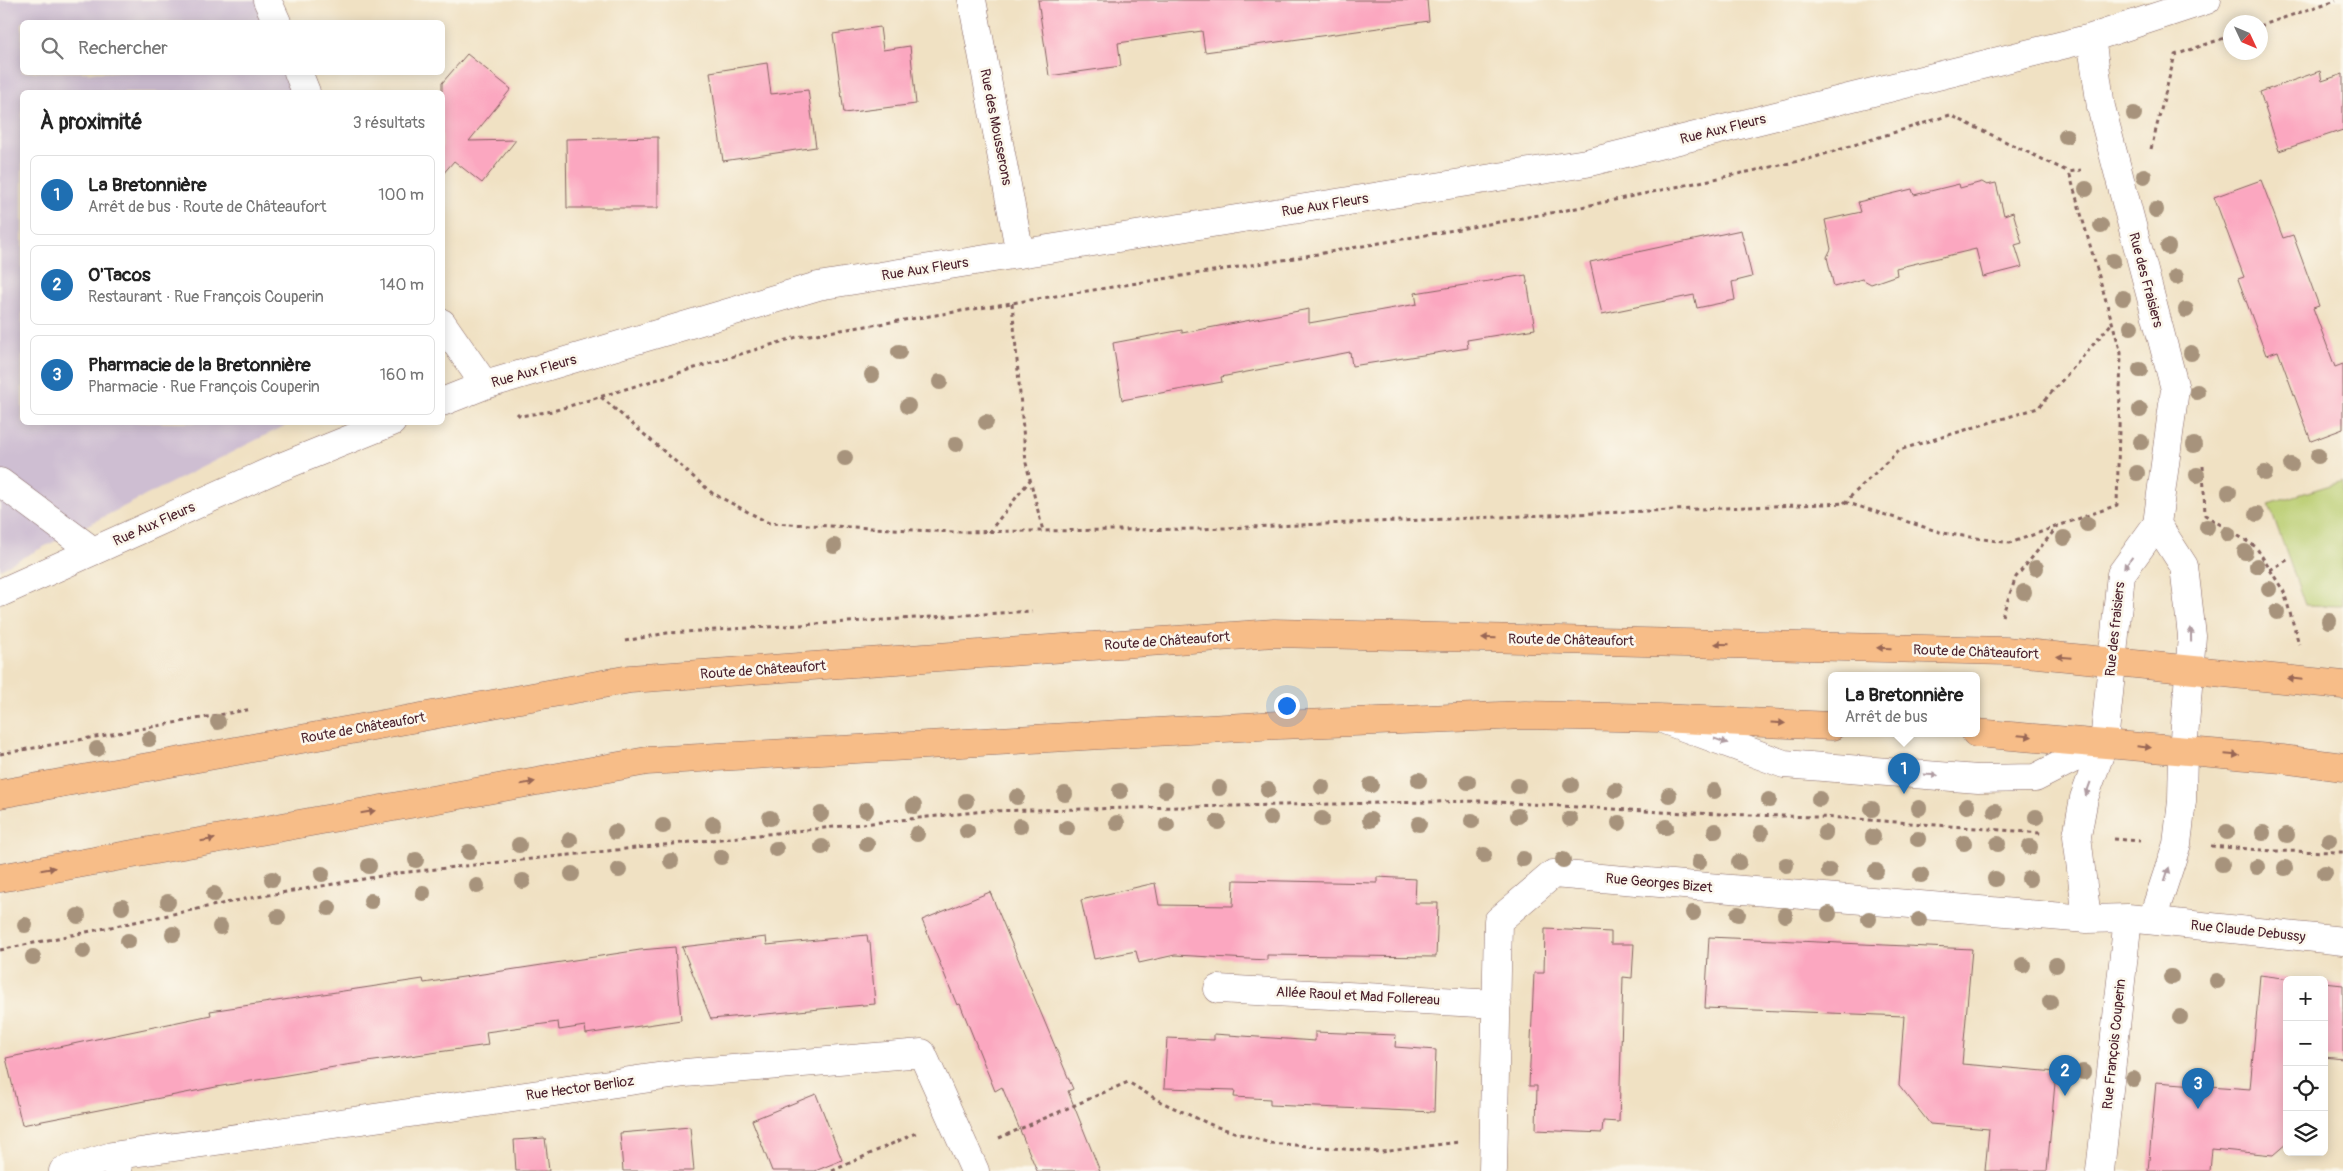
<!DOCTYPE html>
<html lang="fr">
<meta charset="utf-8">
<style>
:root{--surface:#fff;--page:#f2f2f2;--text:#222;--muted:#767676;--line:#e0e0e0;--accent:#1f6fb2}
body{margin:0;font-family:Pangolin,sans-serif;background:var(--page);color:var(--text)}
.controls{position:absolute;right:15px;bottom:15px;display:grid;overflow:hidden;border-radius:8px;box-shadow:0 2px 12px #0003}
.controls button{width:45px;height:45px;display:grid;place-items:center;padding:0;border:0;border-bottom:1px solid var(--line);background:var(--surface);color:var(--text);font:25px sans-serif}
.compass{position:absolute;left:2223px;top:15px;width:45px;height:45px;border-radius:50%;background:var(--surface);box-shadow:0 2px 12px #0003;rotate:134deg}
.you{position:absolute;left:1286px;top:705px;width:18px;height:18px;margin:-12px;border:4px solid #fff;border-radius:50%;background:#1a73e8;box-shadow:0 0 0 8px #1a73e833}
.badge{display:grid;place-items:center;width:32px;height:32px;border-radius:50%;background:var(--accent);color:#fff;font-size:16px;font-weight:700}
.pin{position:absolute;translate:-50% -41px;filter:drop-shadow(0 1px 2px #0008)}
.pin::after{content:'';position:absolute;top:26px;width:18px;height:15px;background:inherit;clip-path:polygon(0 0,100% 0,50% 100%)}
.popup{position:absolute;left:1828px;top:672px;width:152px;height:65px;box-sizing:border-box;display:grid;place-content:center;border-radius:8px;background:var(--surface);filter:drop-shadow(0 1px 4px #0005);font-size:16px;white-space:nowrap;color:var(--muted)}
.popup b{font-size:19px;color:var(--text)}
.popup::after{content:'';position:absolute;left:50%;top:100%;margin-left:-10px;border:10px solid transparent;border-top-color:var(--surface)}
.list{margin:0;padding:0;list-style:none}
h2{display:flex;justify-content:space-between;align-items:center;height:65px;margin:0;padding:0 20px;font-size:21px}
h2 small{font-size:16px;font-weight:400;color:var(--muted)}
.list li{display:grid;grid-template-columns:32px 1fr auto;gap:15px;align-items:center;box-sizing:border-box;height:80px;margin:0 10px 10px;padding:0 10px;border:1px solid var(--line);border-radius:8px}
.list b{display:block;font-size:19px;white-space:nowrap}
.list p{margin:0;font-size:16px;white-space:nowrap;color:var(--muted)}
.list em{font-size:16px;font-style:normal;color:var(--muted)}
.icon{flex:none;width:28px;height:28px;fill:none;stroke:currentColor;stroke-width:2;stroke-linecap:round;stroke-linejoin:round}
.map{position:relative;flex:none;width:2343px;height:1171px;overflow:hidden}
.search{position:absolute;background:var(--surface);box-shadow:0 2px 12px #0003;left:20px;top:20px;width:425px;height:55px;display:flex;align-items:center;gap:12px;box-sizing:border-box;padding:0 18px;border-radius:8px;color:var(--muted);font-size:19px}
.panel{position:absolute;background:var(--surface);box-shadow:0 2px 12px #0003;left:20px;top:90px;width:425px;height:335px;border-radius:8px}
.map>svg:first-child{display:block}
.industrial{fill:#cebed2}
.green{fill:#bacd71;stroke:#82764e}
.building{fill:#fba7c0}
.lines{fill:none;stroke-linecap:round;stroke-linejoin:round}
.minor-casing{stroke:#846360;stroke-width:29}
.major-casing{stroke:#846360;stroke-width:29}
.path{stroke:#846360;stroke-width:3;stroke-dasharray:4 4;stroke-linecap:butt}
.minor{stroke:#fff;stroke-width:28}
.major{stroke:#f7bd88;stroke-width:28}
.tree{fill:#a7937b}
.oneway{fill:#ae9aa0}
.oneway2{fill:#986655}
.labels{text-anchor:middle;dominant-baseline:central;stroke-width:5;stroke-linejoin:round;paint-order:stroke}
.street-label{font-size:14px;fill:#4a1f2b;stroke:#fbf7ec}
</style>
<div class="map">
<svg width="2343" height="1171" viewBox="0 0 2343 1171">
<rect width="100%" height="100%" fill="#fbf7ec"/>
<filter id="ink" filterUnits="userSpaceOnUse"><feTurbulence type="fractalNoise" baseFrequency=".02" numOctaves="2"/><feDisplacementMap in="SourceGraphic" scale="10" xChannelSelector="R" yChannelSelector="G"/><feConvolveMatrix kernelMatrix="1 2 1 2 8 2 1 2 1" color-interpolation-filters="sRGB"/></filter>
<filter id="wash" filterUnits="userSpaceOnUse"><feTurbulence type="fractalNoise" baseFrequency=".0096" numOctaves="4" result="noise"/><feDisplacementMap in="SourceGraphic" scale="20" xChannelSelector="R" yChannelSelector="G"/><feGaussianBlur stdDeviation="1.12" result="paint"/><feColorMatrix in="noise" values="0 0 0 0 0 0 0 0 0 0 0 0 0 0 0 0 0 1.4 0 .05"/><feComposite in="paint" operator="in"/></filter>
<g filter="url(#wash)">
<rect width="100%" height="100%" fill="#f0e1c3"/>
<path class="industrial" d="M0,0h264l8,22h-250v50l270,1 8,19h-278v330l268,1 -290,146z"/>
<path class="green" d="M2343,481v125l-38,-1 -36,-101z"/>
<g id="blocks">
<path class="building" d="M1038,0h389l2,21 -224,31 -3,-21 -84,12 3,23 -72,10z
M880,27l3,23 27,-4 6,58 -72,9 -11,-79z
M467,54l44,35 -42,52 47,-1 -34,43 -28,-22 -12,14v-92z
M767,63l4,31 37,-4 8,57 -93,14 -13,-89z
M2320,71l2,10 21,-7v56l-64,21 -19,-59z
M658,137v71h-91l-1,-69z
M2261,180l22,58 10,-3 26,71 -6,2 22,59 8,-3v65l-32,12 -33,-90 -12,4 -28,-76 6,-2 -30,-80z
M1982,182l5,3 9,-2 8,32 9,-3 9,31 -7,2 7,22 -39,10 -7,-28 -80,19 1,7 -26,9 -9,-5 -28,8 -7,-30 4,-8 -6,-29 36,-8 -3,-10 54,-13 2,6 45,-11 1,4z
M1741,230l11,47 -20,5 3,18 -38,8 -3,-13 -92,19 -12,-52z
M1526,275l9,54 -68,11 1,8 -116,18 -2,-14 -129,25 1,5 -100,18 -9,-57 69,-13v3l127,-24v14l108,-19 -2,-11z
M1377,877l39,2 -1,24h23l-2,54 -169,-2v5l-92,-5 -36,8 -3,-12 -42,8 -13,-59 74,-17 4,22 74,1 1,-26 143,3z
M990,892l83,197 -5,2 32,80h-63l-35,-84 -7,4 -35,-87 -3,1 -35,-85z
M1545,929l66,3v12h23l-2,34 -9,-1 -4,145 -16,-1 -1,12 -66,-3 1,-44h-8l5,-113h10z
M867,935l1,7h2l5,62 -164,15 -29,-72 84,-10 1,8z
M1709,937l263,12 -10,115 94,8 -9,99h-62l4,-42 -59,-5 -31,-39 5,-69 -199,-8z
M675,947l6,73 -95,14 -1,-8 -26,4 -1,-8 -72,10 2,13 -142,20 -130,22 -194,38 -16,-67 205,-43 -1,-4 213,-32 1,4 216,-33z
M2260,975l39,5h-12v163l-14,12 -61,-6 -2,22h-62l8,-89 94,7z
M2324,983l19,2v74l-19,-2z
M1315,1032l81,3 -1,12 41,3 -2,62 -164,-7v-6l-36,-2 1,-7 -71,-2 3,-50 47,2v-6l101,7z
M816,1094l26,66 -27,11h-43l-20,-51z
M690,1127l4,44h-71l-3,-38z
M545,1138l4,33h-33l-2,-31z"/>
</g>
</g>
<g filter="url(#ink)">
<use href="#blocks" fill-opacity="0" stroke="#846360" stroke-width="1"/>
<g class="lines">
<g class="minor-casing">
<path id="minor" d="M267,0l10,22
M972,0l48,254
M298,72l8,20
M442,323l43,62
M442,402l43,-17 333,-99 768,-123 505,-125 116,-38
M0,482l93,69
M0,593l271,-122 121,-49
M1667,721l117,43 194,15 57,-1 69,-35
M2087,919l-10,-83 7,-38 20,-55 17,-169 36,-50 18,-135 -74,-282 -10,-69
M2152,920l25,-76 5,-43 1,-50 9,-115 -8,-70 -27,-42
M1218,989l279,15
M63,1171l49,-15
M118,1171l-6,-15 573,-83 237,-20 53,118
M1493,1171l5,-250 55,-47 534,45 41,-1 215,23
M2100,1171l28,-253"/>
</g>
<g class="major-casing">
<path id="major" d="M1976,733l306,26 61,8
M0,794l630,-115 644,-46 732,18 337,34
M0,878l647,-117 632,-36 246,-10 134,3 173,8"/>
</g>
<path class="path" d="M2260,26l76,-26
M2151,149l24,-94 55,-19
M1012,303l14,160 17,68
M601,397l111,96 57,30 185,9 245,-3 649,-26 95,30 67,10 48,-17
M517,413l3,3 33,-5 244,-74 492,-78 273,-48 247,-52 141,-44 119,57
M2203,466l2,49 51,32 28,45 15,52
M1844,503l55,-53 139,-42 74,-85
M989,532l41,-52
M2270,570l19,-11
M2002,616l14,-39 42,-51 59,-21 4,-152 -52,-181 12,-2
M625,641l42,-8 365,-22
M0,754l252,-45
M2114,839l26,2
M2211,846l63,5 69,1
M0,950l245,-51 154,-26 586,-62 496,-10 179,11 184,6 197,15
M999,1138l129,-56 33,20 53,24 56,17 111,9 78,-10
M832,1171l86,-39"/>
<use href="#minor" class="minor"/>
<use href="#major" class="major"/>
</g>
<g class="tree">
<circle cx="2134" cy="114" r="8"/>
<circle cx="2066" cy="136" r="8"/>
<circle cx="2144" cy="176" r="8"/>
<circle cx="2086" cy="189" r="8"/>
<circle cx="2156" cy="210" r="8"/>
<circle cx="2101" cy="226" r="8"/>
<circle cx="2168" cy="247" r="8"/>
<circle cx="2113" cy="261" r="8"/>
<circle cx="2176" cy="277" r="8"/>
<circle cx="2123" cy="298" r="8"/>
<circle cx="2186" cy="310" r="8"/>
<circle cx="2131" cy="327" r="8"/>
<circle cx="899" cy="352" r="8"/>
<circle cx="2191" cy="353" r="8"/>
<circle cx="2140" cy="370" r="8"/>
<circle cx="872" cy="375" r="8"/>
<circle cx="940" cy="382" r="8"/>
<circle cx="2197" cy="392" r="8"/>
<circle cx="908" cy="406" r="8"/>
<circle cx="2140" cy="410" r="8"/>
<circle cx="986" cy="422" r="8"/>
<circle cx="2141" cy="442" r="8"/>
<circle cx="956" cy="444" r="8"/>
<circle cx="2194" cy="445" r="8"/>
<circle cx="2318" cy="456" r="8"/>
<circle cx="845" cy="458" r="8"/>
<circle cx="2291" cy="465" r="8"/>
<circle cx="2137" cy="473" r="8"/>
<circle cx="2265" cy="473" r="8"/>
<circle cx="2197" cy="475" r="8"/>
<circle cx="2229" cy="492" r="8"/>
<circle cx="2257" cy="514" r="8"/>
<circle cx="2087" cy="524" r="8"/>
<circle cx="2207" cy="527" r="8"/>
<circle cx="2228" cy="534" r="8"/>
<circle cx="2064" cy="538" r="8"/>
<circle cx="834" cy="546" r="8"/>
<circle cx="2245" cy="552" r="8"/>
<circle cx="2257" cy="566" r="8"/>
<circle cx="2036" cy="568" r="8"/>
<circle cx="2269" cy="589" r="8"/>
<circle cx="2024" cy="592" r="8"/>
<circle cx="2277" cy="612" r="8"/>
<circle cx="2329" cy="621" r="8"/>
<circle cx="218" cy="722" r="8"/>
<circle cx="149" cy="739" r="8"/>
<circle cx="97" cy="749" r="8"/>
<circle cx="1419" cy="780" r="8"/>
<circle cx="1468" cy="782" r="8"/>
<circle cx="1371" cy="785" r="8"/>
<circle cx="1571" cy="785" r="8"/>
<circle cx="1518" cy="786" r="8"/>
<circle cx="1322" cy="787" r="8"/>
<circle cx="1219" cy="788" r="8"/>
<circle cx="1165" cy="790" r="8"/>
<circle cx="1268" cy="790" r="8"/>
<circle cx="1615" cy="790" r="8"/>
<circle cx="1120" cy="791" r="8"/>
<circle cx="1714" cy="791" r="8"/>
<circle cx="1065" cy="794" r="8"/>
<circle cx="1669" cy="795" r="8"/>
<circle cx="1017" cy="797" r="8"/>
<circle cx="1819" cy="799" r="8"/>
<circle cx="1769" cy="800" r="8"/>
<circle cx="966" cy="801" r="8"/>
<circle cx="914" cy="806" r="8"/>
<circle cx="1967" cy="806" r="8"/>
<circle cx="1919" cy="808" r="8"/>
<circle cx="1872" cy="809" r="8"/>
<circle cx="866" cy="810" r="8"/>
<circle cx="1995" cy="811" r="8"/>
<circle cx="821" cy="814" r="8"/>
<circle cx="1518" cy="816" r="8"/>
<circle cx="2036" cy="817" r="8"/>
<circle cx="770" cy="818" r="8"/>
<circle cx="1270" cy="818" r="8"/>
<circle cx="1322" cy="819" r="8"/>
<circle cx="1570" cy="819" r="8"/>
<circle cx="1370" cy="820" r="8"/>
<circle cx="1472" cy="821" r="8"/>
<circle cx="1218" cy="822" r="8"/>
<circle cx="1117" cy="823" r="8"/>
<circle cx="1619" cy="823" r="8"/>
<circle cx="713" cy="824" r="8"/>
<circle cx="1419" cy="824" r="8"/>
<circle cx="1167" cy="825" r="8"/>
<circle cx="663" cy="826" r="8"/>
<circle cx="1020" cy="826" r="8"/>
<circle cx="1666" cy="827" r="8"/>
<circle cx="1067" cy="828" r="8"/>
<circle cx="967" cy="831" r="8"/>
<circle cx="1715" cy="831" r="8"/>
<circle cx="615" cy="832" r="8"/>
<circle cx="2227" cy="832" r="8"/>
<circle cx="1761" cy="833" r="8"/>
<circle cx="1825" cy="833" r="8"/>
<circle cx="2263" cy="833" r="8"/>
<circle cx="917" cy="834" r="8"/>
<circle cx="2287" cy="835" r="8"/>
<circle cx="1873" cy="837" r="8"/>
<circle cx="1918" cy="839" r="8"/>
<circle cx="570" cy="840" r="8"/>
<circle cx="2329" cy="840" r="8"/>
<circle cx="1964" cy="843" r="8"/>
<circle cx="867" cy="844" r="8"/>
<circle cx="1998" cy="844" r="8"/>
<circle cx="519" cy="845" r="8"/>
<circle cx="822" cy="847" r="8"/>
<circle cx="2030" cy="847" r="8"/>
<circle cx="776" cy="849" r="8"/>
<circle cx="469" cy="852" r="8"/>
<circle cx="1484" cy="855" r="8"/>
<circle cx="721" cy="857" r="8"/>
<circle cx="1523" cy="859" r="8"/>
<circle cx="416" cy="860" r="8"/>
<circle cx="1563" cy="860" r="8"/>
<circle cx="671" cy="861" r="8"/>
<circle cx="1699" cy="862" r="8"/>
<circle cx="1739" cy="862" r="8"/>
<circle cx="2222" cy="864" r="8"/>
<circle cx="1786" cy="865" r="8"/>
<circle cx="369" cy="866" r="8"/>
<circle cx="2257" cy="867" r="8"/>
<circle cx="2285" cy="868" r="8"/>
<circle cx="619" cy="870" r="8"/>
<circle cx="1829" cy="871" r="8"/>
<circle cx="1876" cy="871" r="8"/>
<circle cx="2325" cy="873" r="8"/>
<circle cx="322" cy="874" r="8"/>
<circle cx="572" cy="874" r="8"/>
<circle cx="1921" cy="875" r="8"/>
<circle cx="272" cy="879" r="8"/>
<circle cx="1995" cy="879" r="8"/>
<circle cx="2029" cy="879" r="8"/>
<circle cx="523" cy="881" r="8"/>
<circle cx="477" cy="886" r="8"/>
<circle cx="423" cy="893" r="8"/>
<circle cx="214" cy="894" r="8"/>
<circle cx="371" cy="901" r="8"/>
<circle cx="168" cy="902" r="8"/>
<circle cx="122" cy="907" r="8"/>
<circle cx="329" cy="908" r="8"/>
<circle cx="1693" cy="913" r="8"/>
<circle cx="1738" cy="914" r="8"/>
<circle cx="1829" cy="914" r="8"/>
<circle cx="1785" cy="915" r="8"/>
<circle cx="78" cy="916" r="8"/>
<circle cx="278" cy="917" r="8"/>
<circle cx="1869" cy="919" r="8"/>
<circle cx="1919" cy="920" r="8"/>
<circle cx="25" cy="925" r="8"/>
<circle cx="220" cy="927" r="8"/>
<circle cx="173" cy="934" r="8"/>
<circle cx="128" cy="941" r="8"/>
<circle cx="83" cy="951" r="8"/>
<circle cx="33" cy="957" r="8"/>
<circle cx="2023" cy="965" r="8"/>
<circle cx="2056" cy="965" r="8"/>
<circle cx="2171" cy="977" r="8"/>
<circle cx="2217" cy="981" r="8"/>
<circle cx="2050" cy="1002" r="8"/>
<circle cx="2180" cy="1017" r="8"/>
<circle cx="2083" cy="1072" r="8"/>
<circle cx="2133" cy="1079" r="8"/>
</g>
<defs><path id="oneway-solid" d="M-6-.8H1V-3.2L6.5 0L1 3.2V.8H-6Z" transform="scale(1.25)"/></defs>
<g class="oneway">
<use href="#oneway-solid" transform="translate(2128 563) rotate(126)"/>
<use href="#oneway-solid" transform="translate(2191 635) rotate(-91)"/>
<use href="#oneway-solid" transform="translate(1721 741) rotate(20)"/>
<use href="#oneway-solid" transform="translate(1931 775) rotate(4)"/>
<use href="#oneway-solid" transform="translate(2088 789) rotate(110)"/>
<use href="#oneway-solid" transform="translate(2167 874) rotate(-72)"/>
</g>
<g class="oneway2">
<use href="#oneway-solid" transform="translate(1489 638) rotate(-179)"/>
<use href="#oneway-solid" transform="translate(1722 644) rotate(-179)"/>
<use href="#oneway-solid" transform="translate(1884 648) rotate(-179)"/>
<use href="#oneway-solid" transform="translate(2064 657) rotate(-175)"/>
<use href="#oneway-solid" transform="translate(2295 679) rotate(-174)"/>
<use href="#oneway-solid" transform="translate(1778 723) rotate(3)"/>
<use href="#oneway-solid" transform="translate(2025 736) rotate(5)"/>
<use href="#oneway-solid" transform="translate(2144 747) rotate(6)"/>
<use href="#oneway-solid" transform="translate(2232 755) rotate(5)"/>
<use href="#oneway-solid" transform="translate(528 783) rotate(-10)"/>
<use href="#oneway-solid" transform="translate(368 812) rotate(-10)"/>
<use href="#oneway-solid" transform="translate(208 840) rotate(-10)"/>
<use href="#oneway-solid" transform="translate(48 869) rotate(-10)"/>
</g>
</g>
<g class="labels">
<g class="street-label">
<text transform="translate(996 127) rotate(79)">Rue des Mousserons</text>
<text transform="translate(1723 129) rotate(-14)">Rue Aux Fleurs</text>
<text transform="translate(1325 205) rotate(-9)">Rue Aux Fleurs</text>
<text transform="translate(925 269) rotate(-9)">Rue Aux Fleurs</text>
<text transform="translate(2146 280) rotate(75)">Rue des Fraisiers</text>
<text transform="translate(534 371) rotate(-16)">Rue Aux Fleurs</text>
<text transform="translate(154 524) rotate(-24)">Rue Aux Fleurs</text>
<text transform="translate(2115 629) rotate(-84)">Rue des fraisiers</text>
<text transform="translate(1571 640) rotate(1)">Route de Châteaufort</text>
<text transform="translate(1167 641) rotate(-4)">Route de Châteaufort</text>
<text transform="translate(1976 652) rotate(2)">Route de Châteaufort</text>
<text transform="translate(763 670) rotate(-4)">Route de Châteaufort</text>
<text transform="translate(363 728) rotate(-10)">Route de Châteaufort</text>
<text transform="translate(1659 883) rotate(5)">Rue Georges Bizet</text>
<text transform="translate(2248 931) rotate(6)">Rue Claude Debussy</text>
<text transform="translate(1358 996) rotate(3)">Allée Raoul et Mad Follereau</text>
<text transform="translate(2114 1044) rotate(-84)">Rue François Couperin</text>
<text transform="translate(580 1088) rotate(-8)">Rue Hector Berlioz</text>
</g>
</g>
</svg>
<div class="controls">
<button>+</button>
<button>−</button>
<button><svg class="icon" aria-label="locate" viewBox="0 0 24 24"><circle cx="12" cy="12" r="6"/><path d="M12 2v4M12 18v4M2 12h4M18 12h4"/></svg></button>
<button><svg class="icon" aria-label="layers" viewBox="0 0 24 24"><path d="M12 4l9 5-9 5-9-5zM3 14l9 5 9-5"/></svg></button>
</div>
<svg class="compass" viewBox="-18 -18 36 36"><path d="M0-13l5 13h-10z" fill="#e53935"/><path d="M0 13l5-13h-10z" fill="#767676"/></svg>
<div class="you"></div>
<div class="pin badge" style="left:1904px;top:794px">1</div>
<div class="popup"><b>La Bretonnière</b>Arrêt de bus</div>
<div class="pin badge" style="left:2065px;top:1096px">2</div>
<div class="pin badge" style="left:2198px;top:1109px">3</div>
<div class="search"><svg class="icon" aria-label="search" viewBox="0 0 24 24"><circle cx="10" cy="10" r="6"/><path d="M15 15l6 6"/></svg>Rechercher</div>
<section class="panel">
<h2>À proximité<small>3 résultats</small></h2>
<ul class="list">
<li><span class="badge">1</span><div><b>La Bretonnière</b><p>Arrêt de bus · Route de Châteaufort</p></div><em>100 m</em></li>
<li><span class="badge">2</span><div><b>O'Tacos</b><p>Restaurant · Rue François Couperin</p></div><em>140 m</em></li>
<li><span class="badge">3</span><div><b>Pharmacie de la Bretonnière</b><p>Pharmacie · Rue François Couperin</p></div><em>160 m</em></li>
</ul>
</section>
</div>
